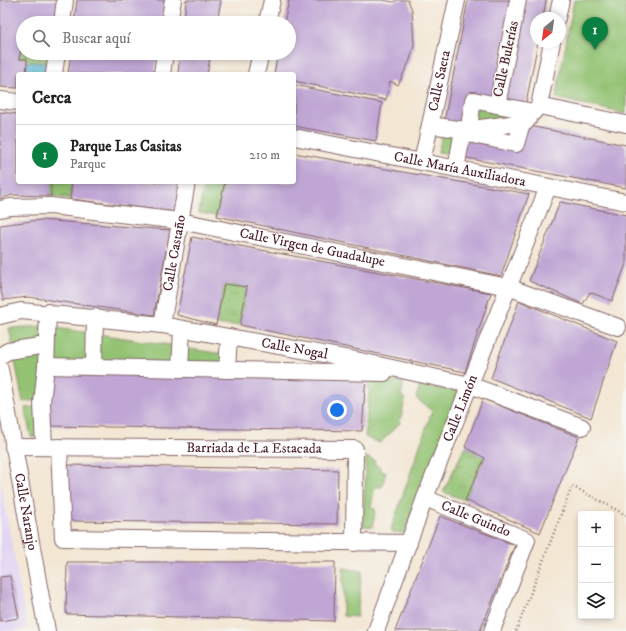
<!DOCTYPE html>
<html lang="es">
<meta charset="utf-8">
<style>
:root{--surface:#fff;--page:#f2f2f2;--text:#222;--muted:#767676;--line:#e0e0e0;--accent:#0b8043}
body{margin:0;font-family:"IM FELL DW Pica",serif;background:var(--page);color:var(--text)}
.controls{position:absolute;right:12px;bottom:12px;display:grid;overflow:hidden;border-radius:4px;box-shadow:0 2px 6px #0003}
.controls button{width:36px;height:36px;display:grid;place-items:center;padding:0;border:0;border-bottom:1px solid var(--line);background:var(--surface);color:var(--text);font:20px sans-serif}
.compass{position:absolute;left:530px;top:12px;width:36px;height:36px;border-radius:50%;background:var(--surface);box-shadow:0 2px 6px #0003;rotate:209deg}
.you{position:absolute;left:337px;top:410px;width:14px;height:14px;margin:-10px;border:3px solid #fff;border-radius:50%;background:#1a73e8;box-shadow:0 0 0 6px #1a73e833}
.badge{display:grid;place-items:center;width:26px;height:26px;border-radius:50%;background:var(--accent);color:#fff;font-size:13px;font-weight:700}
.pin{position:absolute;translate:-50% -33px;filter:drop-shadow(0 1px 2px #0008)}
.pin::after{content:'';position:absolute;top:21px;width:14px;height:12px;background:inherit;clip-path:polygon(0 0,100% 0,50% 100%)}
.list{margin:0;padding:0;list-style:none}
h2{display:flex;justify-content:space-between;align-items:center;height:52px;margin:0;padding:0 16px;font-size:17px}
h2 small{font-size:13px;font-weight:400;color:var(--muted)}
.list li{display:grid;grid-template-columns:26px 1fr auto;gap:12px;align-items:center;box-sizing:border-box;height:60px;padding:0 16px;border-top:1px solid var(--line)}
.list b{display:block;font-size:15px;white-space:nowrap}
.list p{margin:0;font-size:13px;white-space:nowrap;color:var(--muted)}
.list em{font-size:13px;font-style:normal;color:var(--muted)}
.icon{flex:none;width:22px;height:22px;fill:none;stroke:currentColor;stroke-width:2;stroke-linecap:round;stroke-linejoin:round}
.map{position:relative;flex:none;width:626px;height:631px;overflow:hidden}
.search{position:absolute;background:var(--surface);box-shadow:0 2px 6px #0003;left:16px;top:16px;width:280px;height:44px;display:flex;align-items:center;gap:10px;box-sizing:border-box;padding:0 14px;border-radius:22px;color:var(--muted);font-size:15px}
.panel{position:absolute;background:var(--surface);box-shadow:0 2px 6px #0003;left:16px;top:72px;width:280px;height:112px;border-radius:4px}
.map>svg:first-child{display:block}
.built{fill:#e2d4f3}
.grass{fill:url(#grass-tufts);stroke:#6e704e}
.green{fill:#93c272;stroke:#6e704e}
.water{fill:url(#water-ripples);stroke:#506a80}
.building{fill:#c0a6d4}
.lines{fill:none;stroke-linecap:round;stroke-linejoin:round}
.minor-casing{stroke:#856566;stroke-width:18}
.path{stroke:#856566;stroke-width:2.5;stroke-dasharray:1 3;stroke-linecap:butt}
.minor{stroke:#fff;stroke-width:16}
.labels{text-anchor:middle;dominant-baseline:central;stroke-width:3;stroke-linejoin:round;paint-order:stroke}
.street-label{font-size:14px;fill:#4a1f2b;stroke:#f6f6f2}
</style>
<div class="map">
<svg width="626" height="631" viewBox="0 0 626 631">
<defs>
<pattern id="grass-tufts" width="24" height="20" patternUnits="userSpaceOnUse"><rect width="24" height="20" fill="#93c272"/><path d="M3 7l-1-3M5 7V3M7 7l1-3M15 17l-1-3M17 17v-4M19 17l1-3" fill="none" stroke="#80a663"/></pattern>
<pattern id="water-ripples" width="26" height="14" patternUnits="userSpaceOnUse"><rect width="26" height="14" fill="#56b4d5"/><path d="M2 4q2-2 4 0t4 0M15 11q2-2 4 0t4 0" fill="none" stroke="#4992ad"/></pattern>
</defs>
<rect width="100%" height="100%" fill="#f6f6f2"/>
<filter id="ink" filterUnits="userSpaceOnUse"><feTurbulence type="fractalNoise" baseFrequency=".025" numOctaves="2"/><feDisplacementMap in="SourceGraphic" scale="8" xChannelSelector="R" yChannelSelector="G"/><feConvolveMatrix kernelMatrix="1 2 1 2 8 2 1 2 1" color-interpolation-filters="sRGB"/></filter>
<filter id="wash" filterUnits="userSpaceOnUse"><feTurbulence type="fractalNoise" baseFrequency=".012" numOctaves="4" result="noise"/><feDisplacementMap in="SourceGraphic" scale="16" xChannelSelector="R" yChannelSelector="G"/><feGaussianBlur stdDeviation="0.9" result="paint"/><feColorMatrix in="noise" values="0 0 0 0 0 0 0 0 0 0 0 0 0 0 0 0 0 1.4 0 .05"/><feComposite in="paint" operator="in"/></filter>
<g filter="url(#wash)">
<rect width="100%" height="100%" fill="#f3e6d3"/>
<path class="built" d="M0,478l27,150 -12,3h-15z"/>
<path class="grass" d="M475,102l38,9 -1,8 -41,6z
M443,132l17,4 -4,19 -18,-3z
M51,182h21l-2,17 -19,-3z
M204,182h21l-8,34 -18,-3z
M224,284l23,3 -7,38h-24z
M465,447l20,11 -20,42 -22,-8z"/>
<path class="green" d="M574,0l52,2v112l-70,-16z
M22,39l1,14h30l-3,21h-24l1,-15h-8z
M43,326l-1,17 -29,5 -4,-20z
M50,327l40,6 -1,33 -38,-1z
M98,334l79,12v21l-80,-1z
M184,348l39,6 2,15h-41z
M44,349l-3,50 -18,3 -9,-46z
M366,376l38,6 -3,14 4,3 -5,24 -20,20 -15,-6 4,-46z
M420,385l39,6 -55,142 -14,-1 42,-121 -16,-13z
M41,406v31h-10l-6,-29z
M366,457l9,4 -1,3 6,3v4l6,1 -4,15h-7l-4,20 4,2 -2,18 -10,-1z
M343,568l19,3 -5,46 -14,-1z"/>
<path class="water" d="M27,62l19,1 -1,10 -19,-3z"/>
<g id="blocks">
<path class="building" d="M0,0h59l-2,23h-34v16l-4,20h8v3l-1,12h-8v14l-18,-1z
M77,0h88l-3,23h-88z
M186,0h35l-4,23h-33z
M289,0h94l10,2 4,-2h11l4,10 2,35 -4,15 -12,25 -8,-4 -4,19 -92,-19v-7h-20l4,-21h11v-30h-5z
M468,0h45l-21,102 -21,-4 -7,28 -20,-4z
M525,0h21l-3,18h-7v24h2l-13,66 -21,-4z
M71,53h87l-3,21h-87z
M180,53h31l-4,21h-29z
M294,85l88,18 -6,38 -82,-15z
M0,112l18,2v68h33v14l-39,-1 -12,4z
M524,125l102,20v43l-165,-31 5,-21 54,12z
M294,153l235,41 -28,82 -284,-60 8,-34h69z
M72,182h110l-6,30 -106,-13z
M560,202l66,13v49l-14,37 -22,-9 -7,12 -54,-23z
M40,220l130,10 -16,85 -126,-18 -25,3 -3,-14v-61z
M192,237l299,56 -26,79 -225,-47 7,-38 -23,-3 -8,41 -39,-10z
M519,301l98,40 -26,77 -100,-40z
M46,370l320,6 -4,55 -316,-5z
M483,399l96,38 -39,96 -75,-33 20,-42 -20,-11z
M67,465l271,5 -1,54 -269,-3z
M440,516l75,29 -35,86h-85z
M67,562h268l-1,59 -268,-7z
M10,576l9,42 -19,3v-44z"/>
</g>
</g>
<g filter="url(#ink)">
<use href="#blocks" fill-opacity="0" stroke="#856566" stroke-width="1"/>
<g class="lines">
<g class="minor-casing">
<g id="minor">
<path d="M518,0l-21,105 37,7"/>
<path d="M557,18l4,-18"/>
<path d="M62,23l3,-23"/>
<path d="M169,23l4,-23"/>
<path d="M267,23l5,-23"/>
<path d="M552,42l-13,64 87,18"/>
<path d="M54,74l3,-21"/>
<path d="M162,74l3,-21"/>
<path d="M256,74l5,-21"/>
<path d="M0,100l18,2"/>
<path d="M497,105l-24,-5 -5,34 48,10 6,-21"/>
<path d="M430,125l35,5 61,-8 3,-4"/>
<path id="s1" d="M294,137l332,65"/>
<path id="s2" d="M422,162l35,-162"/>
<path d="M456,169l7,-39"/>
<path id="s3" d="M0,209l10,-2 41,-1 129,15 328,66 110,40"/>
<path id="s4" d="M0,316l21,-5 141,14 189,34 119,26 112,42"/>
<path id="s5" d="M162,325l25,-143"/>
<path d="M0,356l8,-5 38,-6"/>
<path d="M46,366l338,7"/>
<path d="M94,367l1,-50"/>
<path id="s6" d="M0,369l47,262"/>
<path d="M180,369l2,-40"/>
<path d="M227,370l2,-33"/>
<path id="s7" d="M13,447l342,2 -1,94"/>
<path d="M44,447l-2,-44 4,-37 2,-54"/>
<path d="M59,447l4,91 346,5"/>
<path id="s8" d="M425,498l102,42 -35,91"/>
<path id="s9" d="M376,631l49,-133 123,-311"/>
</g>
</g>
<path class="path" d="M516,631l56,-145 54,29"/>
<use href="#minor" class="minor"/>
</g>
</g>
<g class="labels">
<g class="street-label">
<text transform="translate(506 59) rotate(-78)">Calle Bulerías</text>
<text stroke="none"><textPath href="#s2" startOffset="83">Calle Saeta</textPath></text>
<text stroke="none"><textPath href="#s1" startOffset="169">Calle María Auxiliadora</textPath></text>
<text stroke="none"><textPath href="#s3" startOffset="316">Calle Virgen de Guadalupe</textPath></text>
<text stroke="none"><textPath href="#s5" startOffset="73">Calle Castaño</textPath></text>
<text stroke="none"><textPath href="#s4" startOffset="298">Calle Nogal</textPath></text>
<text stroke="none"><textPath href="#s9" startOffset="238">Calle Limón</textPath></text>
<text stroke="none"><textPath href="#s7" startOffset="241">Barriada de La Estacada</textPath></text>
<text stroke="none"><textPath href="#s6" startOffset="145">Calle Naranjo</textPath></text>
<text stroke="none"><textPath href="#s8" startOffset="55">Calle Guindo</textPath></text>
</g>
</g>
</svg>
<div class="controls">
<button>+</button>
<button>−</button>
<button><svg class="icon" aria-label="layers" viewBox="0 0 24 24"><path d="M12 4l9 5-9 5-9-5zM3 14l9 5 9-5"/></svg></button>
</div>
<svg class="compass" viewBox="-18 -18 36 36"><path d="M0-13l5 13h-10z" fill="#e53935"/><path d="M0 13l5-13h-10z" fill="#767676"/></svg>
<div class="you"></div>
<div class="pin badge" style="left:595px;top:50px">1</div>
<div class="search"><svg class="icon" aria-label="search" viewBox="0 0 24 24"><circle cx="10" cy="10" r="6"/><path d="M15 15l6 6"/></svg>Buscar aquí</div>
<section class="panel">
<h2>Cerca<small></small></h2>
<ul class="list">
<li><span class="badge">1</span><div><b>Parque Las Casitas</b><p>Parque</p></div><em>210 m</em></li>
</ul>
</section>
</div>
